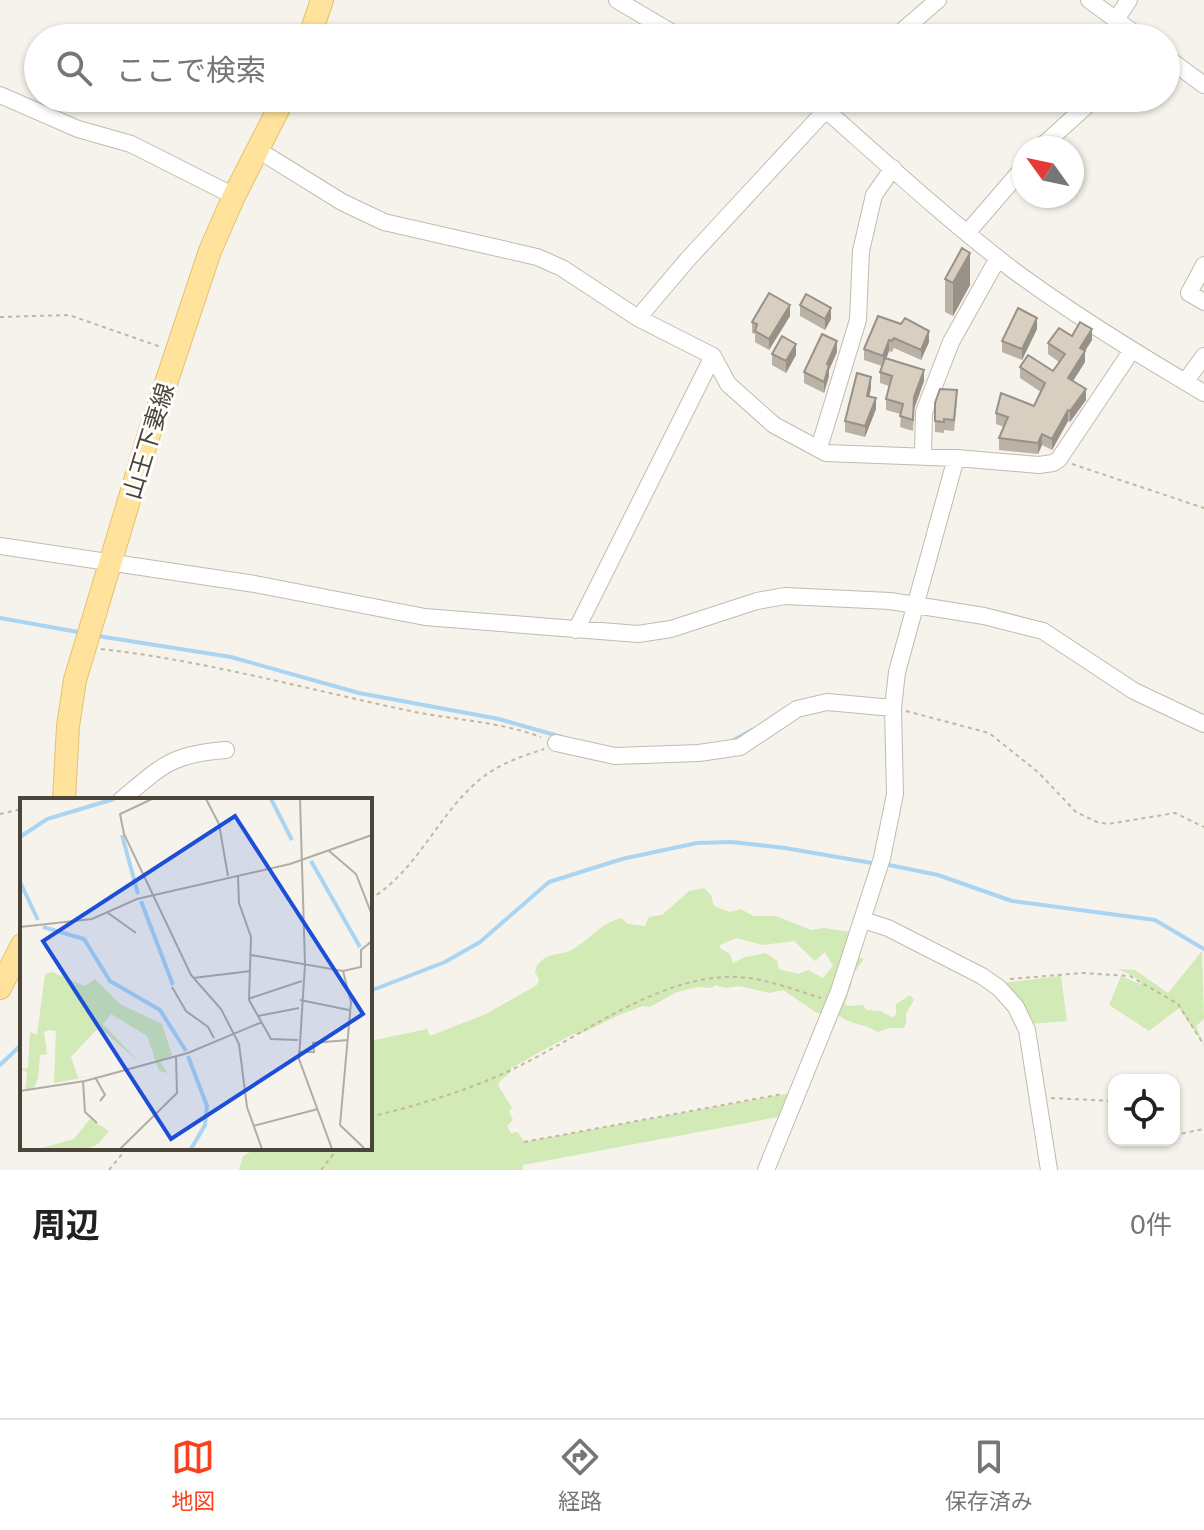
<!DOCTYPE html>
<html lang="ja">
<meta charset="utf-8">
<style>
:root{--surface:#fff;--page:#f2f2f2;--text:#222;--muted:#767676;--line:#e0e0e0;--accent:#fc3f1d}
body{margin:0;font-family:"Public Sans","Noto Sans JP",sans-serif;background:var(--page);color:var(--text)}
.controls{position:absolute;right:24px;bottom:24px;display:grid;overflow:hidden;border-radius:16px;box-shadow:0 2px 6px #0004}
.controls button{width:72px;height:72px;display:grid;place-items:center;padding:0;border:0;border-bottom:2px solid var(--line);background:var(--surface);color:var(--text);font:40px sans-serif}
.compass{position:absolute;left:1012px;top:136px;width:72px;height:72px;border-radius:50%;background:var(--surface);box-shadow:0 2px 6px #0004;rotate:303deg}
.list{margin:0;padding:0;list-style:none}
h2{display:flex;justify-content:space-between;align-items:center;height:104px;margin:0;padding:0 32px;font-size:34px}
h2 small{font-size:26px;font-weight:400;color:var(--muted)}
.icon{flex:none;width:44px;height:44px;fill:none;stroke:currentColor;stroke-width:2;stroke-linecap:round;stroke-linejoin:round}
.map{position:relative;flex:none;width:1204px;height:1170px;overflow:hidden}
.search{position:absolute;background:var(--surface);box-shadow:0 2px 6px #0004;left:24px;right:24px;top:24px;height:88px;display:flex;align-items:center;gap:20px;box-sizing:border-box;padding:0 28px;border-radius:44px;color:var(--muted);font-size:30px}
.sheet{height:248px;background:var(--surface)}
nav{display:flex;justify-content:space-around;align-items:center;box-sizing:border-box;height:112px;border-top:2px solid var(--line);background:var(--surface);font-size:22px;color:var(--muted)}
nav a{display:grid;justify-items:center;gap:4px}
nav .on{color:var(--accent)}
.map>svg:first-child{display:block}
.green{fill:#d2eab5;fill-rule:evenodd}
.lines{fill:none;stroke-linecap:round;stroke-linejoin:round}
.stream{stroke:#a9d4f2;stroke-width:4}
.minor-casing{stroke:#c2bbae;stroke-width:18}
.major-casing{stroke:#e6c16a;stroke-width:24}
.path{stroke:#c4b79f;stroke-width:2;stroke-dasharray:4 4;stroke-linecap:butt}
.minor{stroke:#fff;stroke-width:16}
.major{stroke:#ffe39c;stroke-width:22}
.wall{fill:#bab2a6}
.shaded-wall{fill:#979187}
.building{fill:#d8cfc1;stroke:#979187;stroke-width:2}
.labels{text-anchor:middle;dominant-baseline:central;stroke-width:6;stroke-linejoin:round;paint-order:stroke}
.street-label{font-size:24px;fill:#4b4439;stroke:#fff}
.inset-river{fill:none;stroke:#a9d4f2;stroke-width:4}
.inset-road{fill:none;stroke:#b2ada4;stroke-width:2}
.view{fill:#1d4ed8;fill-opacity:0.15;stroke:#1d4ed8;stroke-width:4}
.inset-edge{fill:none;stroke:#4b4439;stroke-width:4}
</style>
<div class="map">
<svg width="1204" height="1170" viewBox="0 0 1204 1170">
<rect width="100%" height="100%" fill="#f6f3ec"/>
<path class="green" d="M704,888l7,7 3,11 16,6 11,-3 12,7h23l35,14 13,-2 27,4 3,27 9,-1v2l-9,13h-6l4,10 -7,20 2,3 16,-1 3,5 14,1 12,6 4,-2v-11l14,-9 4,5 -8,14v9l-2,5h-15l-11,4c-14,-9 -31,-7 -43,-20l-18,1 -34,-23 -14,3 -30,-7 -13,2 -11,-3 -3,3 -14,-1 -21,5 -27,15 -7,-1 -24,9 -37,18 -9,1 -62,34v4l-10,8 -3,5 14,23 -3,3 4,9 -6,6 4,7 7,-1 6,10 267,-49 -13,24 -255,48v5h-284l4,-14 14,-8h113v-107l57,-12 3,7 56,-22 51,-29 2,-6 -4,-7c2,-6 1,-7 6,-11 8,-8 21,-6 31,-11 17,-10 29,-27 49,-32l7,6 17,2 4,-9 13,-2 27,-24zM736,938l27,7 31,-4 21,20 10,-9 8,14 -10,12 -15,-8 -10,4 -19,-5 -2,-8 -11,-8 -21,4 -12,6 -3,-9 -10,-6v-3z
M1202,951l2,68 -8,7 8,19 -25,-37 -30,23 -40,-26 12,-29 19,8 2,-3 -24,-12 17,1 33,23z
M1061,976l6,45 -38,3 -27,-41z"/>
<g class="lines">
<path class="stream" d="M0,618l78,14
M98,636l133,21 128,36 140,26 63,18
M732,741l20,-11
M889,865l49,10 74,26 143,19 49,29
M370,991l75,-29 35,-20 69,-60 73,-23 75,-16 35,-1 53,6 87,15
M0,1065l22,-21"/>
<g class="minor-casing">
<path id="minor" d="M617,0l64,38
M1089,0l52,38
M1117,18l12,-18
M894,38l44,-38
M1166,57l38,28
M0,95l78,34 53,15 103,52
M806,98l20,12c62,55 122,110 187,160 61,45 126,85 191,123
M1040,148l55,-50
M258,150l84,52 42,20 153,35 25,11 76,50 75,38 15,28 46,41 52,28 130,5 83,7 14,-2 6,-4 73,-109
M967,233l57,-66
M1204,265l-15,28 15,9
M638,318l50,-59 149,-161
M1185,382l19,-26
M819,448l39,-128 3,-69 13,-56 19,-27
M923,456l1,-44 27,-70 47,-84
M0,546l255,38 170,33 213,17 33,-5 86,-28 28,-5 105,5 94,15 59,15 91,60 70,33
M576,630l137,-274
M556,743l59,13 84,-3 41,-6 57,-38 30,-7 66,6
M121,800c41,-34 50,-46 105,-50
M863,920l25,8 94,48 17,12 17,19 11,23 22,140
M766,1170l73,-179 43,-133 13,-64 -2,-86 4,-36 59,-214"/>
</g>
<g class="major-casing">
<path id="major" d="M309,38l13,-38
M64,800l4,-74 7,-46 74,-246 61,-183 24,-55 50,-98
M0,988l22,-43"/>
</g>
<path class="path" d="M0,317l69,-2 92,32
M1072,464l132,44
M101,649c106,12 209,41 314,63 42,8 85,10 126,25
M906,711l83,22 49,39 38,40 21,10 11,2 67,-11 29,14
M0,814l22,-5
M370,899c49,-29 68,-87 113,-122 18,-14 40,-21 61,-28
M1010,979l72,-6 48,3 48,28 26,41
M1051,1098l63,3
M370,1117c53,-13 107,-29 155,-54 62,-31 130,-83 201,-86 32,-2 65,12 95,21
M1174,1135l30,-6
M524,1142l258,-48
M109,1170l18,-22
M321,1170l17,-22"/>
<use href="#minor" class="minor"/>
<use href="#major" class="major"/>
</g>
<path class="wall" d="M945,279l25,6 -17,31 -8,-4z
M800,305l31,14 -6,11 -25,-14z
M790,316l-21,34 -14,-8v-8l-3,-1v-11z
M878,316l51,26 -8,18 -27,-12 -2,4 -3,-1 -3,8 38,22 -10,28 -1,22 -13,-4 1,-13 -15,-4v-11l3,-13 -9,-3v-11l2,-6 -18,-6v-11z
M1037,329l-15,31 -20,-8v-11z
M1092,340l-7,11v11l-12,19 13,19 -16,22 -2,-1 -16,29 -10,-5 -4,9 -39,-4v-12l5,-11 -8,-3v-11l38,-7 7,-14 -21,-14v-11l33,4 6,-9 -11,-8v-11z
M837,352l-8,18v6l-5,17 -20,-10v-11z
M772,354l24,1 -10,18 -14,-8z
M871,388l-2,8 7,13 -11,28 -20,-5v-11z
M957,401l-3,30 -10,-1v3l-9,-1v-29z"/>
<path class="shaded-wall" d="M970,253v32l-17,31v-33z
M790,305v11l-21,34v-11z
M831,308v11l-6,11v-11z
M1037,318v11l-15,31v-11z
M1092,329v11l-7,11v11l-17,27v-11l12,-30z
M929,331v11l-8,18v-10z
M889,340v11l-6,16v-11z
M837,341v11l-8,18v6l-5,17v-11l3,-18z
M796,344v11l-10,18v-12z
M924,370v11l-10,28 -1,22 1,-34z
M871,377v11l-4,19v-11z
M1086,389v11l-16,22v-11z
M876,398v11l-11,28v-11z
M1068,410v11l-16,29v-11z
M1042,434v11l-4,9v-11z"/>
<path class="building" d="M962,248l8,5 -17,30 -8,-4z
M769,293l21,12 -21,34 -14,-8 2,-7 -5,-2z
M806,294l25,14 -6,11 -25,-14z
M1018,308l19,10 -15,31 -20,-8z
M878,316l23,8 4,-6 24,13 -8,19 -27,-12 -2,3 -3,-1 -6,16 -19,-7z
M1080,322l12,7 -12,19 5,3 -17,27 18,11 -16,22 -2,-1 -16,29 -10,-5 -4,9 -39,-5 9,-21 -12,-4 5,-20 33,13 11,-23 -25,-16 8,-12 25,16 12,-17 -17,-11 11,-15 13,8z
M822,334l15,7 -10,23 2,1 -5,17 -20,-10z
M782,336l14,8 -10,17 -14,-7z
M885,358l39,12 -10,27 -1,23 -13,-4 3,-12 -17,-5 6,-23 -12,-4z
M857,373l14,4 -4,19 9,2 -11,28 -20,-5z
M940,389l17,1 -3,30 -10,-1v3l-9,-1v-18z"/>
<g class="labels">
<g class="street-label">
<text transform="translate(148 441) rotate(-73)">山王下妻線</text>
</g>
</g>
<g transform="translate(20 798)">
<rect width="352" height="352" fill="#f6f3ec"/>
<path d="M32,174l33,14 10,-7 25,25 42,20 10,31 -12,7 8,11 -9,-2 -12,-35 -36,-22 -8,10 37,39 -41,-36 -28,30 7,21 19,-3 -43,8 2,-52 -7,-1 -5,2 3,22 -7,1 -2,24 -5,10 -8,1 2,-18 -7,-3 8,-1 2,-36 7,3 8,-61zM70,321l19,12 -11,13 -11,5h-49l36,-10z" fill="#d2eab5"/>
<path class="inset-river" d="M251,1l21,41M102,37l16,59M0,39l27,-18 67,-20M291,63l49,86M0,84l18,38M121,103l32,84M23,129l41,12 26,42 50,29 26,41M168,258l19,50 -2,19 -14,24"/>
<path class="inset-road" d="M132,1l-32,15 4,20 67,141 30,34 18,35 8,63 15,42M186,1l13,25 9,52M280,1l5,165 -6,95 33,90M308,52l28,24 16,41M218,78l1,27 12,34 -2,63 22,39 27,1M88,115l28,20M0,129l72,-8 45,-20 153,-35 82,-29M231,157l92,16 18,-4v-17l11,-9M173,180l58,-7M152,189l14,24 22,16 6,11M228,201l54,-18M280,202l49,10M238,218l41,-8M278,254h16l-1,-9 35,-3M75,279l10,18 -5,6M63,283l2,31 12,11M0,293l65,-10 103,-28 74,-31M320,327l11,-123 -8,-31M320,327l25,24M233,328l65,-17M100,351l57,-56 -1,-37"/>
<path class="view" d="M215,18l128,198 -192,125 -128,-198z"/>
<rect width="352" height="352" class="inset-edge"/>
</g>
</svg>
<div class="controls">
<button><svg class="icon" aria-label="locate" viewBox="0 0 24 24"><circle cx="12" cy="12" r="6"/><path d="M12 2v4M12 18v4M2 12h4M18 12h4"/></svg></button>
</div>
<svg class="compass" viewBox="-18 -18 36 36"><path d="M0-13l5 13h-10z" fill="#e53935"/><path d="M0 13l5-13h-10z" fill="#767676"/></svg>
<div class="search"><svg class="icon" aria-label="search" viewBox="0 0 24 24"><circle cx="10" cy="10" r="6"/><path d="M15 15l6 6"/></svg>ここで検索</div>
</div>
<section class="sheet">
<h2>周辺<small>0件</small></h2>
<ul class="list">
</ul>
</section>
<nav>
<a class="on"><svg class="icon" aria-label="map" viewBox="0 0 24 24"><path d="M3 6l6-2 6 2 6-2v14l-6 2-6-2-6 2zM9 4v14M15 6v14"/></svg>地図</a>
<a><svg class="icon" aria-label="directions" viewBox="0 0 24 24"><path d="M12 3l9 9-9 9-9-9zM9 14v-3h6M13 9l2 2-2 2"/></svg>経路</a>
<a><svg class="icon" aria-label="saved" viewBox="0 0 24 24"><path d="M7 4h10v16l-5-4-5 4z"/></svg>保存済み</a>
</nav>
